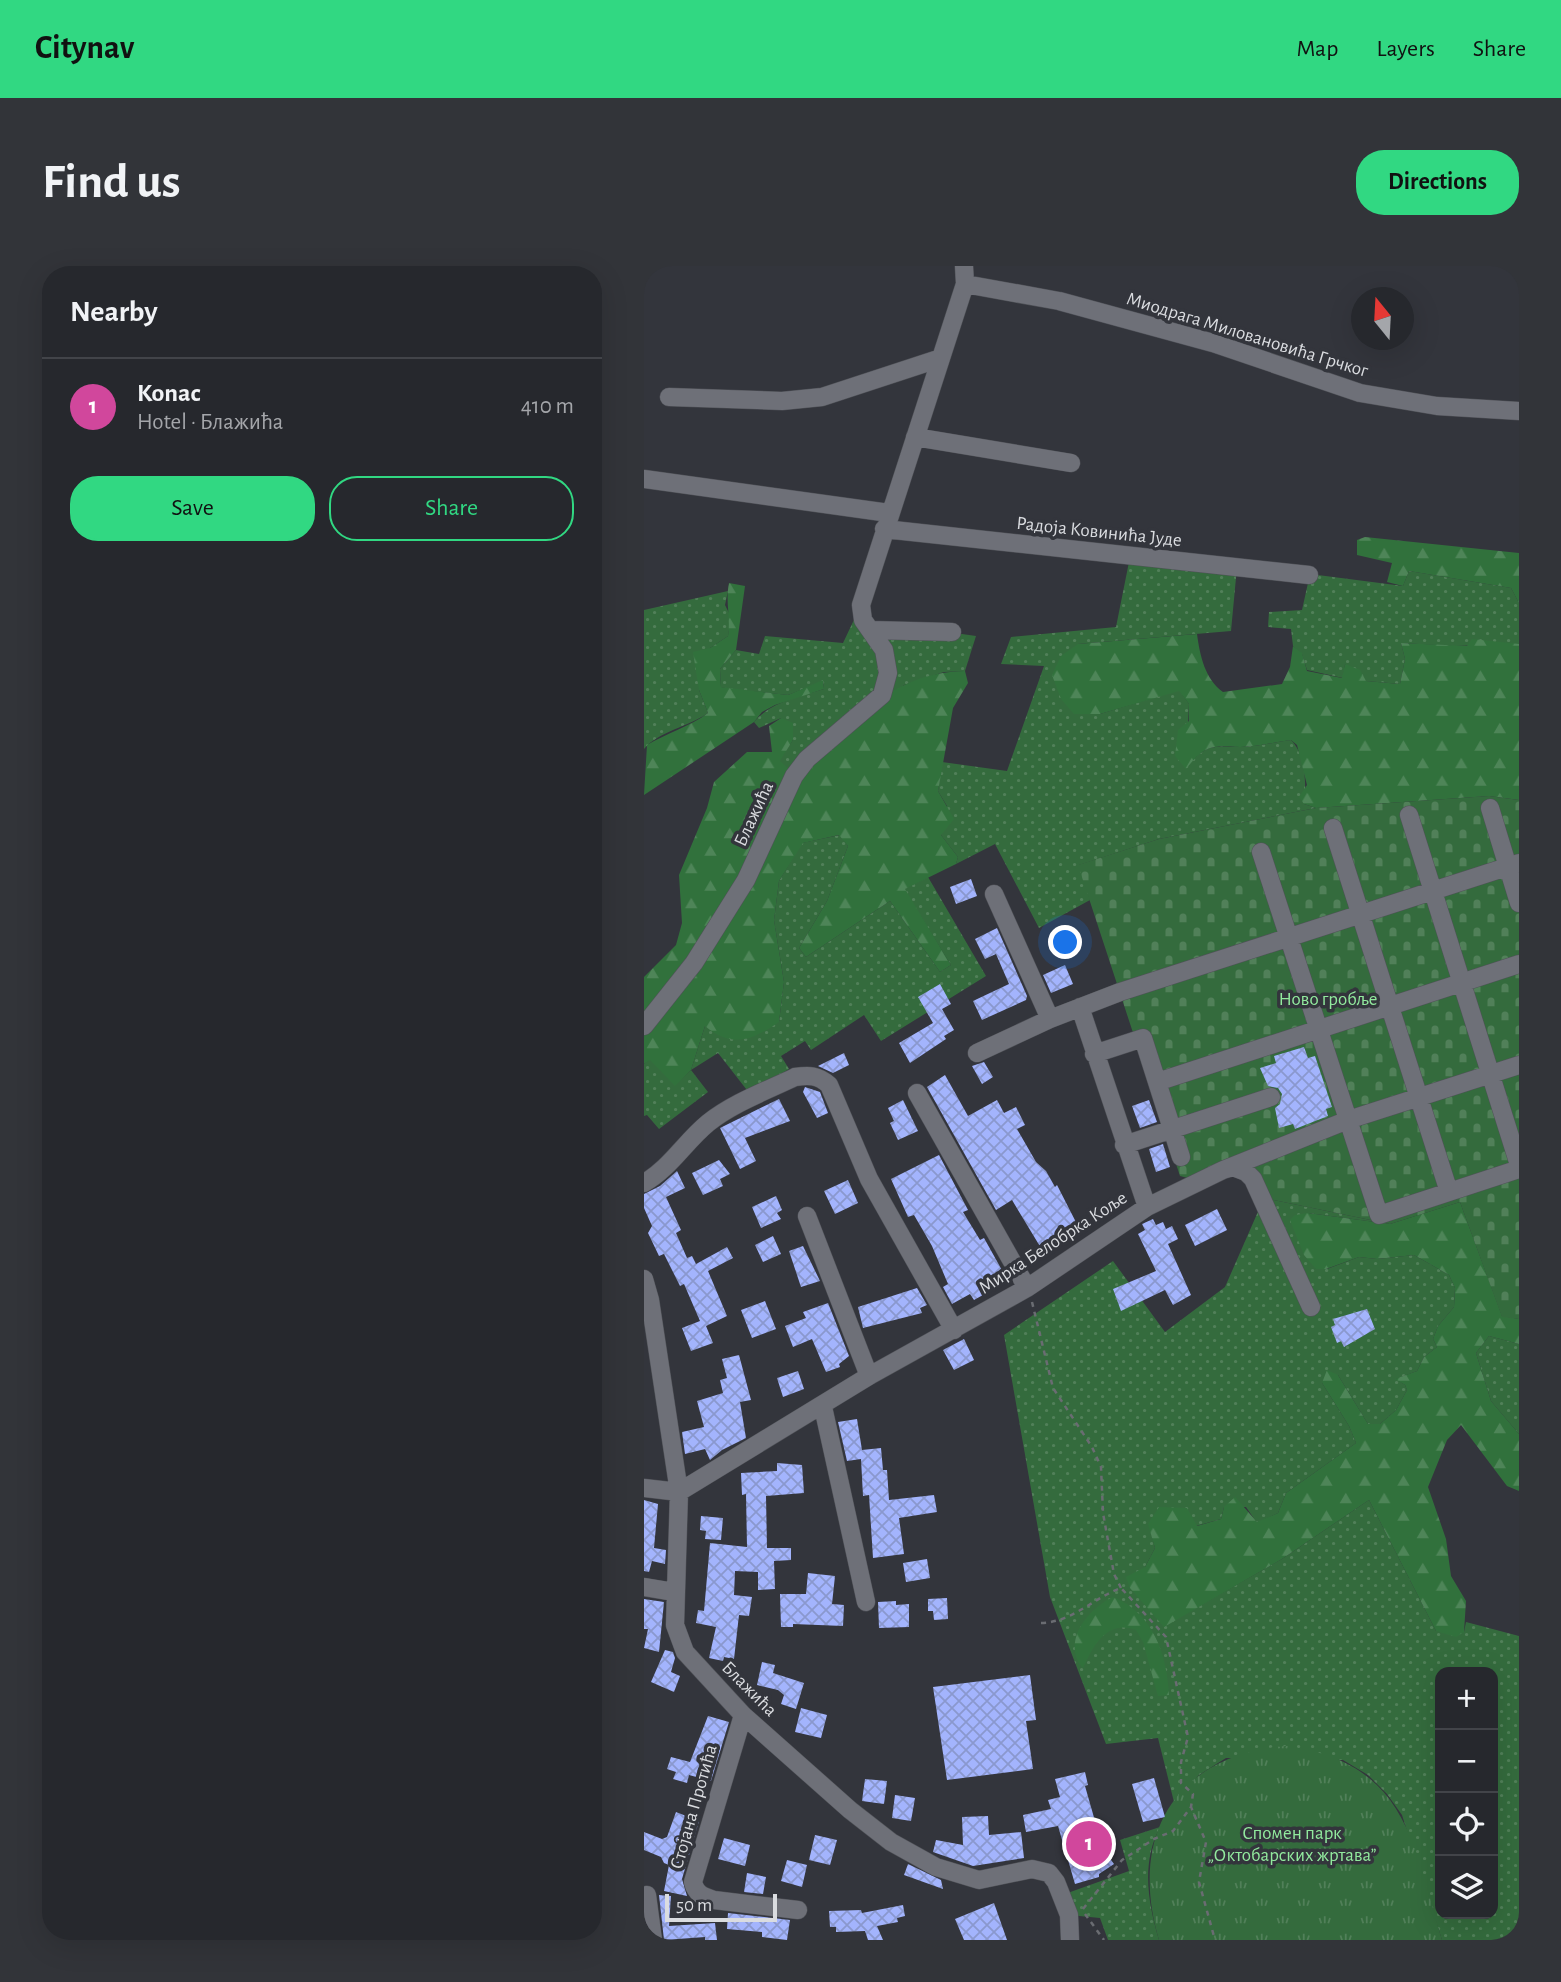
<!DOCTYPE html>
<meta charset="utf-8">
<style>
:root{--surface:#26282d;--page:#323439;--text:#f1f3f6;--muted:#a4a6aa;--line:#424449;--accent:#31d882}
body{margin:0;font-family:"Alegreya Sans",sans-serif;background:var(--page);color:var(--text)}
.controls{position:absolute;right:21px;bottom:21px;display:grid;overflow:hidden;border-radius:14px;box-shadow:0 7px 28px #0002}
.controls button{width:63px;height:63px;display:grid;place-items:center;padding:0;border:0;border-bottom:2px solid var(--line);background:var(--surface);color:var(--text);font:35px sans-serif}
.compass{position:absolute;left:707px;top:21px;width:63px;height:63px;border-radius:50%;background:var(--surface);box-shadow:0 7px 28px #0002;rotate:342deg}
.scale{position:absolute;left:21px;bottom:18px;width:112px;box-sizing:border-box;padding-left:7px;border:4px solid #dadce0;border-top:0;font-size:19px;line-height:24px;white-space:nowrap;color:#dadce0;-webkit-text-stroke:5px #33353c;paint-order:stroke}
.you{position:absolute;left:422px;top:677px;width:24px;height:24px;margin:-18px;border:5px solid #fff;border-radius:50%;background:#1a73e8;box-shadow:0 0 0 10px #1a73e833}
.badge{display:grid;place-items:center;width:46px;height:46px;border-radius:50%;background:var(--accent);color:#fff;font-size:23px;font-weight:700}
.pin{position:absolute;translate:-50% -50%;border:4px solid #fff;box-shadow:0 2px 7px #0006}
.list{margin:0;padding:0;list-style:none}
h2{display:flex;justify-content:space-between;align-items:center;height:91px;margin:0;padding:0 28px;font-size:30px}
h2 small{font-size:23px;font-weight:400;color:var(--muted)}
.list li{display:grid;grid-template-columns:46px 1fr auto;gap:21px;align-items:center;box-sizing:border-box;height:98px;padding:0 28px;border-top:2px solid var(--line)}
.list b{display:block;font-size:26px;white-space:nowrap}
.list p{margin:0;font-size:23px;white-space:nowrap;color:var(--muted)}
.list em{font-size:23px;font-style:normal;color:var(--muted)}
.actions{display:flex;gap:14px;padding:21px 28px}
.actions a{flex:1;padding:16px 0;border:2px solid var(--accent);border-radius:28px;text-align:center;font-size:24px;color:var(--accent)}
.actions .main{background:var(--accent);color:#111}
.icon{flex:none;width:38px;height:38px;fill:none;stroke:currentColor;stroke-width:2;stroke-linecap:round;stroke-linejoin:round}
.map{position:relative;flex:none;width:875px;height:1674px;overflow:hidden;border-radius:28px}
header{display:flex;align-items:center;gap:42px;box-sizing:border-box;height:98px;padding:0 35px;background:var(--accent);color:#111}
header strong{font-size:33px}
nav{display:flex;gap:38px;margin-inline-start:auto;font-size:24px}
.intro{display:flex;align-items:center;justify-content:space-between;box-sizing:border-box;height:168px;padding:0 42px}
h1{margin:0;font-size:49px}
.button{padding:18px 32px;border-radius:28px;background:var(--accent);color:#111;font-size:24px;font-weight:700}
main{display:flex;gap:42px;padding:0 42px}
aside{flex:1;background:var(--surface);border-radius:28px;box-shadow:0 7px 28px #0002}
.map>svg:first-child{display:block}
.grass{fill:url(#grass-dots);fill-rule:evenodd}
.forest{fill:url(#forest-firs)}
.cemetery{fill:url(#cemetery-stones)}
.park{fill:url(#park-tufts)}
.building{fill:url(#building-cross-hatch)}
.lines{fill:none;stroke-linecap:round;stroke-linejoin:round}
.minor-casing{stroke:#505258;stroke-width:19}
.path{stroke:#6a6c72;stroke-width:2.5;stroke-dasharray:5 5;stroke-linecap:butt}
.minor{stroke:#6e7078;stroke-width:18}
.labels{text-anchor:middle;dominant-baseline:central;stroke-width:7;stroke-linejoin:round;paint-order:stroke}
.street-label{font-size:19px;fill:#dadce0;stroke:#33353c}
.park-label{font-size:19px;fill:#92ea9e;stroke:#33353c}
</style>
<header>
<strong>Citynav</strong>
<nav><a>Map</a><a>Layers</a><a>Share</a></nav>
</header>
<div class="intro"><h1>Find us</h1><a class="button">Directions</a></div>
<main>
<aside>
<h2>Nearby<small></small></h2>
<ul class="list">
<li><span class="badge" style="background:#d1479c">1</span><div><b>Konac</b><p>Hotel · Блажића</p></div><em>410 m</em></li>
</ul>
<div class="actions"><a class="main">Save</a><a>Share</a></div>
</aside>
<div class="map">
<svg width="875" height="1674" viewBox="0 0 875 1674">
<defs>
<pattern id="grass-dots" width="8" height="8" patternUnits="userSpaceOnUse" patternTransform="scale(1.75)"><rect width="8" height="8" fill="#346b3d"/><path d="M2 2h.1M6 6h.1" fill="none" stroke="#518059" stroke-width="1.8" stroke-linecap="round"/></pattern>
<pattern id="forest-firs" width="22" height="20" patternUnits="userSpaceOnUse" patternTransform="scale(1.75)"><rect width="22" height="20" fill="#31713c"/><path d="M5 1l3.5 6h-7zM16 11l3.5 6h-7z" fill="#4e8558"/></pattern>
<pattern id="cemetery-stones" width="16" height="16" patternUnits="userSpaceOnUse" patternTransform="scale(1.75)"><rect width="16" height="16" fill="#346b3d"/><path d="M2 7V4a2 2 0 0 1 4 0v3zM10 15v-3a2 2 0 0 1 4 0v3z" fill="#518059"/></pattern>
<pattern id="park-tufts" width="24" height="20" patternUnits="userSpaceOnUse" patternTransform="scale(1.75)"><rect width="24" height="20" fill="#346b3d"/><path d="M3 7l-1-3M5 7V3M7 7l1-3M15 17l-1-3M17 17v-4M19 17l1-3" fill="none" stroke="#518059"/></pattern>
<pattern id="building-cross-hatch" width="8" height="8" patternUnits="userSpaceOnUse" patternTransform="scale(1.75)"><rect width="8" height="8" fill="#a3b4fd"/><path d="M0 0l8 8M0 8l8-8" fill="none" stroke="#8a98ce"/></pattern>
</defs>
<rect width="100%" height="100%" fill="#33353c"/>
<path class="grass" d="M486,291l107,10 -6,64 -153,13 22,70 79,-24 10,14 -3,64c20,-24 26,-22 54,-21 16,0 35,-5 51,-7 14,13 16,46 13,64l12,4 -157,31 -80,26 11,35 -51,28 -44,-84 -39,20 2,-7 -17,-22 6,-29 -9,-15 4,-29 65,9 37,-105 -43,-2 10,-27 105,-10z
M765,305l102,17 8,15v41l-65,2 -53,-3 4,16 -5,25 -34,-3 -21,-17 -2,14 -36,-8 -5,-16 -9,-8 -2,-17 -23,-2 1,-15 33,-2 8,-36 93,12z
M84,325l-3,14 6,12 -3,19 -18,12 -11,42 9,23c-20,14 -49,18 -64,36v-139z
M217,339l2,15 113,16 -11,35 -21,1 -40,13 -110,91 -15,-15 14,-21 -12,-22 -22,10 -5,-6c16,-20 45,-25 70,-33l-1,-8 -35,14 -59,-6 -8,-2 -1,-18 16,-19 23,4 6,-18 78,7z
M196,569l8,11 -21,55 -28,47 7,9 84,-56 50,71 11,-7 -47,-76 24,-12 58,99 -105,65 -17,-26 -53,35 -6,-9 -24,15 8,13 -39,25 -32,-41 -27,17 17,22 -49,37 -12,-14 -3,1v-52l6,-5 25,26 16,-15 14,-44 74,-4 5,-40 -10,-62 5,-39 23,-38z
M620,932l126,26 -82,-11 8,56h11l32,-12 18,2 37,-4 35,20 6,13 -1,19 -16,19 -5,13 4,8 -13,10 -7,14 -21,8 9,6 2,5 -11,20 -16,14h-12l-30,-49 -16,8 27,43 7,17 -70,50 -8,20 -21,10 -11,-16h-22l-3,12 -25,7 -47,-2 6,24 -10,19 19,59 118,-67 87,-59 67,131 28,1 2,-10 53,14v304h-77l-40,-125 -15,-21 -19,-19 -25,-15 -117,-2 -27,17 -25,27 -16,-64 -52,6 -56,-147 -46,-262 109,-74 52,71 60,-45zM796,1406h53v242h-53z
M845,1070l30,8v90l-28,-33 -15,-48z
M516,1561c-19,36 -12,76 -1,113h-51l-8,-22 -31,-3 -7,-20 67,-24 -9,-31z"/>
<path class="forest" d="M721,271l154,16v50l-8,-15 -102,-17 -6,15 -16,-4 5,-19 -35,-8v-15z
M85,317l16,3 -9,64 -16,19 1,18 67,8 35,-15 1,9 -49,16 -13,7 -8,10 -110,73 3,-50c20,-12 42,-18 61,-32l-9,-23 -6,-38 17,-4 18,-12c3,-20 -3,-33 1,-53z
M553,368c3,22 8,45 26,58l59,-8 8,-17 3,-21 9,7 5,18 35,7 3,-14 15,6 6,11 34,3 5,-25 -4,-16 66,3 5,-7 47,5v156l-30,-4 -173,12 -12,-4 -5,-7 8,-12 -10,-40 -6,-5c-16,2 -35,7 -51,7 -28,-2 -35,-2 -54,22l-11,-13 3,-26 11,-9v-17l-10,-13 -79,23h-26l-13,-15 -9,-24 9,-19 17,-12z
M321,405l3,12 -15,25 -15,83 16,28 -13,16 17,22 -2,7 -51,25 46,76 -11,7 -50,-71 -84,56 -7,-9 28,-47 21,-55 -9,-11 -36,8 -24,38 -5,39 10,62 -5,40c-27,18 -46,27 -74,4l-14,44 -16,16 -25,-26 -6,4v-87l32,-32 6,-22 -3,-48 28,-67 7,-26 33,-30h25l-3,-26 12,-8 12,5v17l-13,21 15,14c51,-47 94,-103 170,-104z
M816,936l42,114 17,3v25l-30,-8 -13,17 15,48 28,33v57l-12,-5 -46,-61 -14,15 -19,47 18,52 5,37 15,25 -2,31 -8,5 -20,-6 -67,-131 -87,59 -118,68 -34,-39 -4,-11 19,-10 10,-19 -7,-24 11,-17 28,1 10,18 24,-7 3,-12 11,-10 22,25 21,-9 8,-20 70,-50 -7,-17 -27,-43 5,-13 11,5 30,49h12l16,-14 11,-20 -2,-5 -10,-6 22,-8 7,-14 13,-10 -4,-8 5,-13 16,-19 1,-19 -6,-13 -35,-20 -37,4 -18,-2 -33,12h-10l-12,-14 -14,-35 5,-5 13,-2 82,11z
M469,1331c40,16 54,57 56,98l-11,1 -15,-54 -7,-12c-29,-11 -43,16 -53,38 -22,-25 4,-59 30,-71z"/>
<path class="cemetery" d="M845,530l30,4v519l-17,-2 -42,-115 -70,22 -126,-26 -18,-26 -47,9 -19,-5 -102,-311 81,-26 157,-31z"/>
<path class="park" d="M642,1480c120,16 127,96 156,194h-283c-31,-104 16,-185 127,-194z"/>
<path class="building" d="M327,613l6,17 -21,8 -6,-17z
M353,662l30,68 -1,4 -44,20 -9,-19 36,-17 -13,-30 -11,5 -10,-20z
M421,699l8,19 -22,9 -8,-18z
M296,718l11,20 -9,5 12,21 -10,6 2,3 -36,24 -11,-20 34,-20 -15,-26z
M660,781l4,11 7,-2 17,51 -6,2 2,7 -33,13 -2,-5 -14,4 -4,-20 5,-4 2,-10 -4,-6 -10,-2 -8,-18 16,-5 -2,-7z
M200,787l5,12 -16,8 -15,-7z
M340,796l9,15 -11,7 -10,-18z
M301,809l23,41 29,-16 7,13 12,-6 9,18 -8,4 19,33 10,9 9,16 2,-2 24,47 -37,21 -32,-53 -16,10 -69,-123z
M161,821l15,5 8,21 -11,5 -14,-26z
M135,833l11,22 -45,17 11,23 -16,8 -20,-41z
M259,834l15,31 -20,9 -8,-17 4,-2 -6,-13z
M505,834l8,22 -17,6 -8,-22z
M519,878l7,23 -14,5 -7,-23z
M295,889l29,55 -5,2 17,28 4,-2 24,43 -34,19 -4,-6 -18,10 -9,-17 5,-3 -16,-38 -18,-31 -6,2 -17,-38z
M75,894l11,14 -10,5 3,7 -20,9 -11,-22z
M33,905l8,17 -19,9 15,33 -5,3 11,25 5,-2 4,8 31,-17 6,11 -25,13 19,45 -21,10 7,17 -22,8 -9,-23 18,-7 -16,-37 -4,2 -16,-32 -5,2 -11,-23 4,-7 -8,-18v-14l16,-8z
M204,914l10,23 -23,11 -11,-23z
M132,930l6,14 -5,3 4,6 -20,9 -9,-21z
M573,943l10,21 -32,16 -10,-21z
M509,953l3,6 7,-3 3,7 6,-3 6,13 -10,5 23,51 -18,10 -8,-15 -44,21 -8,-22 43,-18 -18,-37 7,-4 -3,-6z
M129,970l8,18 -18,8 -8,-17z
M159,980l17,35 -19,6 -12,-36z
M273,1022l10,17 -7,3 2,5 -59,15 -5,-21z
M121,1035l11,28 -24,9 -11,-28z
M184,1037l21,53 -10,8 1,3 -14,5 -14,-33 -19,8 -8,-21 21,-8 -3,-6z
M723,1043l8,20 -31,18 -3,-6 -4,2 -6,-16 4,-2 -2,-6z
M320,1073l10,21 -20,10 -11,-20z
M95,1089l12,45 -11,2 6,36 -24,12 -12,10 -5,-11 -20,5 -3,-22 22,-5 -7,-26 26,-8 -3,-13 7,-2 -5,-19z
M154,1105l6,18 -21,8 -6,-19z
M213,1153l5,31 19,-2 2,22h4l2,30 45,-5 3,17 -38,6 5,36 -31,4 -4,-63 -6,1 -2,-37 -14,2 -9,-39z
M133,1197l25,2 2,28 -38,3 1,52h24v12l-17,1 1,28 -17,1v-18l-23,-1 -1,24 18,2 -3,19 -10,-1 -5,44 -10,-2 -1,4 -14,-3 7,-31 -20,-4 2,-13 6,1 6,-68 37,4 -1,-53 -4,1 -1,-22 36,-2z
M0,1234l14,4 -4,44 12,2 -1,14 -13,-3 -3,11 -5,-1z
M57,1250l22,2 -2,22 -16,-1 1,-8 -6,-1z
M283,1293l3,19 -24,4 -3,-19z
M164,1307l27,3 -3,28 12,1 -1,21 -50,-2v3h-12l-1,-33h26z
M303,1332l1,21 -14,1 -1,-9h-5v-12z
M0,1333l20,3 -5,50 -15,-4 4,-19h-4z
M252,1335v4l13,-1v23l-30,1 -1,-26z
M21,1384l8,2 2,6 -4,14 9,4 -6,16 -23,-10z
M118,1396l13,3 -2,8 31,10 -8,26 -15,-5 3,-9 -6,-5 -21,-5z
M386,1409l6,45 -10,1 7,48 -86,11 -14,-93z
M157,1442l26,7 -6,23 -26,-6z
M64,1450l21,6 -18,59 -22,-6 -2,8 -14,-4 3,-7 -9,-3 4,-12 19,5z
M441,1506l3,13 -3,1 18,63 11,15 -15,10v3l-24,7 -17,-58 -32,6 -3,-17 28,-6 -3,-9 12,-3 -5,-18z
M510,1512l11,39 -22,5 -11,-38z
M221,1513l22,2 -3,23 -22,-3z
M251,1529l20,3 -4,23 -19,-3z
M32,1546l23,9 -17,58 5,17 -23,-5 5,-26 -5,-2 -3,-6 -17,-7v-18l18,7 5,-2z
M344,1550l1,19 32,-3 3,26 -51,8 -40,-14 3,-12 27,5 -1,-28z
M171,1569l22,5 -7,25 -21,-5z
M80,1572l26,7 -5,21 -27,-7z
M143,1594l20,5 -5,22 -21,-6z
M264,1598l33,16 2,9 -39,-14z
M103,1607l19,4 -3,17 -19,-2z
M15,1629l12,1 -2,30 46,-3 2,17h-12v-3l-41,3z
M350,1637l13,37h-43l-9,-21z
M259,1639l2,11 -8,2 1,4 -21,4 6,14h-15l-3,-9 -29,1v-5h-6l-1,-16 32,-1 1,3z
M84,1647l62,7 -3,20 -25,-3v-5l-35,-3z"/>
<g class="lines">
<g class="minor-casing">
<path id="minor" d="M321,18l94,17 154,42 147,50 77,13 82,5
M25,131l113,4 40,-4 119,-39
M271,171l156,26
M0,213l245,34
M240,263l425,46
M226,364l82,2
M846,542l29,95
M765,549l110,350
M689,562l116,364
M617,586l118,363 140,-46
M350,628l56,125 70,-27 399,-129
M0,760l50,-63 52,-83 48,-104 13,-17 75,-64 6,-22 -4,-23 -21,-30 -2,-15 104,-321 -1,-18
M333,787l73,-34
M450,788l49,-16 38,119
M513,816l362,-118
M273,827l110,195
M480,879l147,-48
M579,904l125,-50 171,-55
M0,917c26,-15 41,-41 64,-60 25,-20 58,-32 87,-46 14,-2 23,-2 34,8l40,94 85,151
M503,941l76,-37 10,-3 13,5 7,7 58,128
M163,950l62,160
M0,1013l6,21 29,192 -4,133 10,27 58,63 107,95 41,32 45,25 43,13 53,-11 17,4 7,9 13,33 1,25
M179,1141l43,195
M0,1222l35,4 190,-116 158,-88 120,-81 -67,-200
M0,1321l30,5
M99,1449l-50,167c3,12 9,14 21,18l84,10
M3,1629l6,45"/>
</g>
<path class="path" d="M388,1036l21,86 39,59 9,20 2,46 11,61 7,14
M397,1357c32,-1 52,-25 80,-35l45,49 22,100 -7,25v21l12,11 -2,13
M439,1643l39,-49 32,-21 19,-8 18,-24 15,35 -7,40 16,58
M441,1648l19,26"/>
<use href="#minor" class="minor"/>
</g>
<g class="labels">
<g class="street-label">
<text transform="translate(603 69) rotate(17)">Миодрага Миловановића Грчког</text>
<text transform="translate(455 266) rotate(6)">Радоја Ковинића Јуде</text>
<text transform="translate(110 548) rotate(-65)">Блажића</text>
<text transform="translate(409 977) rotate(-33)">Мирка Белобрка Коље</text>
<text transform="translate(105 1423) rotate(45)">Блажића</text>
<text transform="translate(50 1541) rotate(-74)">Стојана Протића</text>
</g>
<g class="park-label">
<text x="684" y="733">Ново гробље</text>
<text x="648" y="1567">Спомен парк<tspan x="648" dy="22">„Октобарских жртава”</tspan></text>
</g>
</g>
</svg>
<div class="controls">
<button>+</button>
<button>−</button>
<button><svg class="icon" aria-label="locate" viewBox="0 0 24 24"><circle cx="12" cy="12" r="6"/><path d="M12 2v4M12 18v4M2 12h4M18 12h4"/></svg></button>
<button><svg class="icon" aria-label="layers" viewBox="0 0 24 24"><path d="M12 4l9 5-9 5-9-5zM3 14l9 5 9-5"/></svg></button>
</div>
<svg class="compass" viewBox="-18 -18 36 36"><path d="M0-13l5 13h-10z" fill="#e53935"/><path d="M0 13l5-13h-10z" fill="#a4a6aa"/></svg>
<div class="scale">50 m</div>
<div class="you"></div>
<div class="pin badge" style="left:445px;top:1578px;background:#d1479c">1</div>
</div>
</main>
